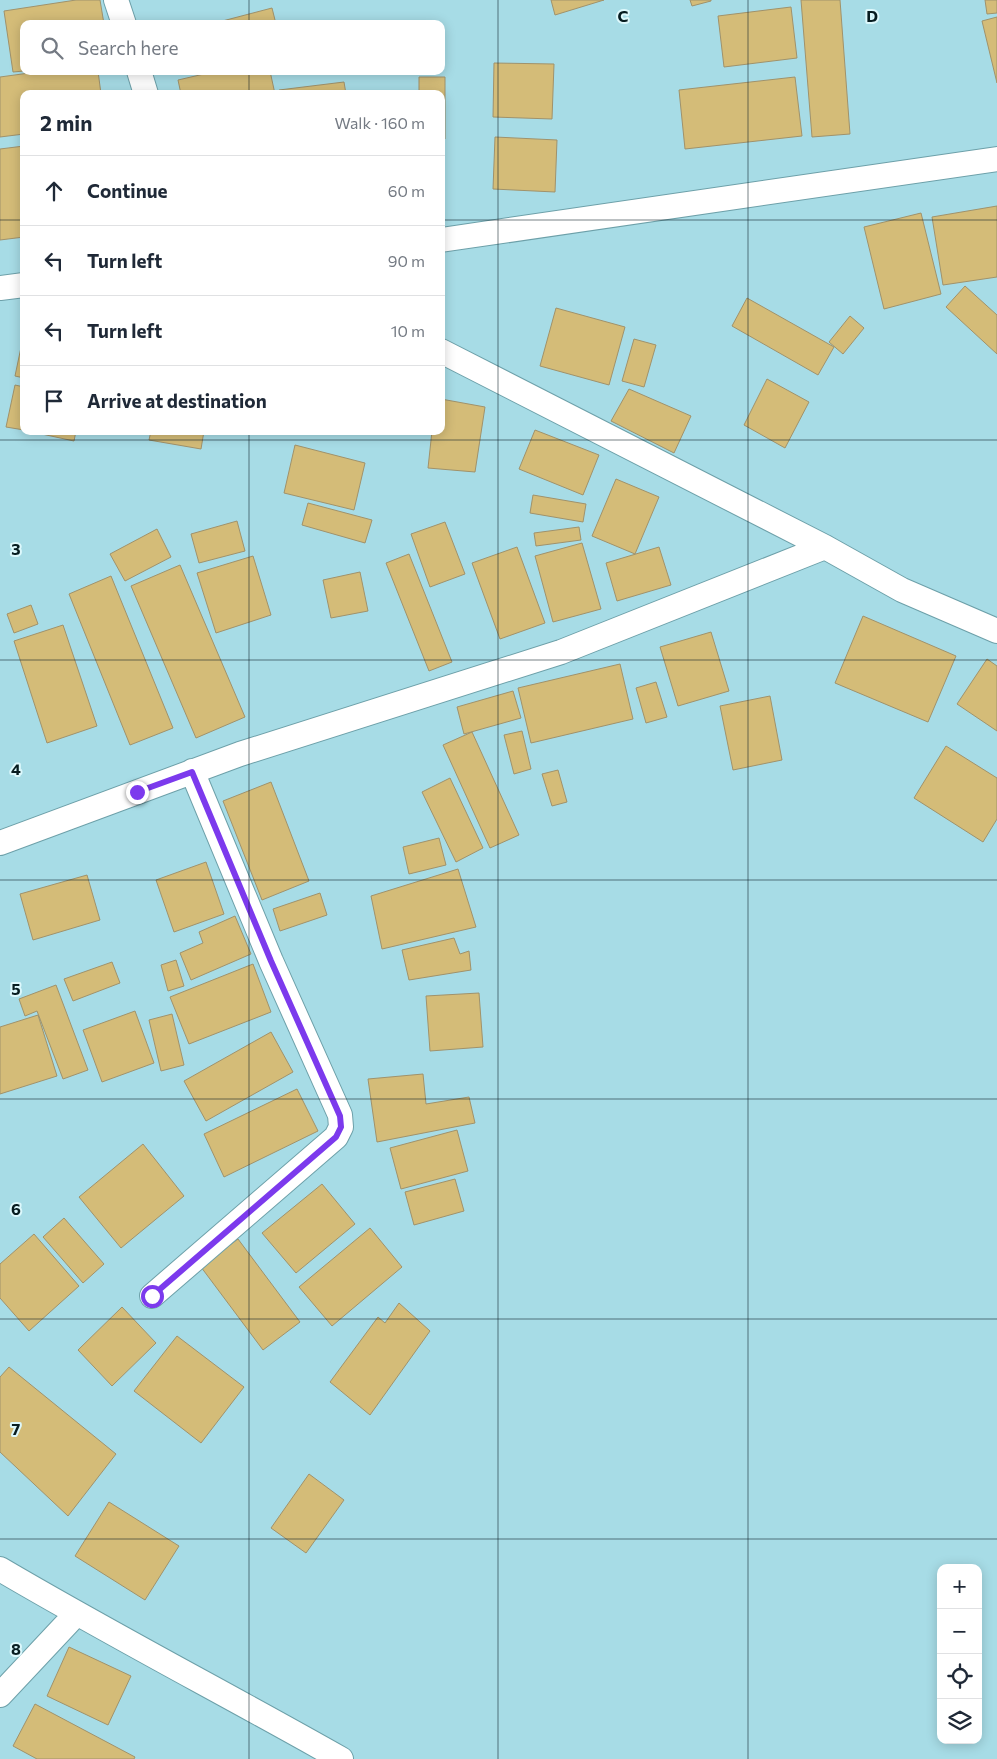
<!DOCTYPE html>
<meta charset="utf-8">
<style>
:root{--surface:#fff;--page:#f6f6f7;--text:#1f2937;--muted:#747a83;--line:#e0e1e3}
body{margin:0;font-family:Commissioner,sans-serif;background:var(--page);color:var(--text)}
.controls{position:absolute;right:15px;bottom:15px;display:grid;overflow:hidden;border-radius:10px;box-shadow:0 2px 12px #0003}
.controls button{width:45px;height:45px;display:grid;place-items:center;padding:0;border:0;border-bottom:1px solid var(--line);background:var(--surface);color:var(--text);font:25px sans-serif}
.stop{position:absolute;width:15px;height:15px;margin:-11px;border:4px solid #7c3aed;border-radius:50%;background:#fff}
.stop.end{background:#7c3aed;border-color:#fff;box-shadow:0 1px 5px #0008}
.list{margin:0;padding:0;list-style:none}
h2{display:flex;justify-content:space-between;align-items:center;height:65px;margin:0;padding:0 20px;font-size:21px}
h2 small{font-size:16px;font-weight:400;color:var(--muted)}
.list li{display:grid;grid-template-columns:32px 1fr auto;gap:15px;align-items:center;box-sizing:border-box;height:70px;padding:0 20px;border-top:1px solid var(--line)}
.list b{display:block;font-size:19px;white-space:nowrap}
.list em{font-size:16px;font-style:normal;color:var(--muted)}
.icon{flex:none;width:28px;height:28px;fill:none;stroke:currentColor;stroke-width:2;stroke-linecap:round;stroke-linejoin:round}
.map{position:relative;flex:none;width:997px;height:1759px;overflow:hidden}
.search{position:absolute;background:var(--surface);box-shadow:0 2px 12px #0003;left:20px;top:20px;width:425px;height:55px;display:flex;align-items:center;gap:12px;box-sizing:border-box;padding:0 18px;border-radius:10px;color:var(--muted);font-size:19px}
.panel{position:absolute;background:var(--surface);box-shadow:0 2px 12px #0003;left:20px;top:90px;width:425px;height:345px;border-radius:10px}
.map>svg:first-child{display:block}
.building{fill:#d4bc78;stroke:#a0926b}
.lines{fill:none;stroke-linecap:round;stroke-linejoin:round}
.street-casing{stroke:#6da0a9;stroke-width:26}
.street{stroke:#fff;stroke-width:24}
.route{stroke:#7c3aed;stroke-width:6}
.grid{fill:none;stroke:#071c20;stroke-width:1;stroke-opacity:0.55}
.grid-label{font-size:16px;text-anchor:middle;font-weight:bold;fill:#071c20;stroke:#ddf8fc;stroke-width:4;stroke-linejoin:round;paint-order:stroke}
</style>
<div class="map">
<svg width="997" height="1759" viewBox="0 0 997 1759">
<rect width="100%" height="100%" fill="#a7dce6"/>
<path class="building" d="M76,0h24l4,24h-80v47l-11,1 -9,-61z
M551,0h53l-49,15z
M690,0h21v1l-19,5z
M801,0h39l10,134 -38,3z
M985,0h12v13l-10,1z
M791,7l6,51 -73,9 -6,-51z
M272,8l4,16h-65z
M997,17v66l-15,-62z
M494,63l60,1 -2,55 -59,-2z
M44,71h54l3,23h-77v40l-24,3v-60z
M217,71h53l5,23h-94l-3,-14z
M419,77h26v62h-4v-45h-22z
M795,77l7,59 -117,13 -6,-59z
M344,82l2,12h-67v-4z
M495,137l62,3 -2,52 -62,-3z
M24,146v91l-24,3v-91z
M997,206v71l-54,8 -11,-68z
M921,213l20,81 -57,15 -20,-82z
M965,286l32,29v39l-51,-47z
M747,298l87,49 -16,28 -86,-49z
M556,308l69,19 -16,58 -69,-19z
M850,316l14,12 -21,26 -14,-12z
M24,333v45l-9,-2z
M634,339l22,6 -12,42 -22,-6z
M767,379l42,23 -24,46 -41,-23z
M15,385l9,2v43l-18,-3z
M629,389l62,27 -17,37 -63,-32z
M441,399l44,8 -10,65 -47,-4 4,-37h9z
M535,430l64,25 -16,40 -64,-26z
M28,431h48l-2,10z
M151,431h53l-3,18 -52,-9z
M295,445l70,18 -11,47 -70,-17z
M616,479l43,18 -24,57 -43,-18z
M533,495l53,9 -3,18 -53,-9z
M308,503l64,17 -7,23 -63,-18z
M237,521l8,30 -46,12 -8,-29z
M445,522l20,52 -35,13 -19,-53z
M579,527l2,13 -45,6 -2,-13z
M157,529l14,28 -46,24 -15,-27z
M582,543l19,66 -48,13 -18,-66z
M517,547l28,76 -45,16 -28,-76z
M659,547l12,38 -54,16 -11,-38z
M409,554l43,108 -23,9 -43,-108z
M253,556l18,59 -55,18 -19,-60z
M180,565l65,152 -49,21 -65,-152z
M360,572l8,39 -37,7 -8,-38z
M111,576l62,152 -43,17 -61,-151z
M31,605l7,19 -24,9 -7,-19z
M863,616l93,40 -28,66 -93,-39z
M63,625l34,101 -50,17 -33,-102z
M711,632l18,59 -51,15 -18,-59z
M987,659l10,7v65l-40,-27z
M620,664l13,55 -102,24 -13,-55z
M656,682l11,35 -21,6 -10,-35z
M513,691l8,27 -57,16 -7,-27z
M770,696l12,64 -49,10 -13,-64z
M522,731l9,38 -17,5 -10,-39z
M472,732l47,103 -29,13 -47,-103z
M946,746l51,32v41l-14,23 -69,-44z
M558,770l9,32 -15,4 -10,-32z
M450,778l33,70 -27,14 -34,-70z
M271,782l38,99 -47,19 -39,-99z
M439,838l7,27 -37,9 -6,-27z
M206,862l18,52 -50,18 -18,-52z
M458,869l18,58 -94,22 -11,-53z
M87,875l13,45 -67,20 -13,-46z
M320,893l7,22 -47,16 -7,-22z
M235,916l16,38 -60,26 -11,-27 23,-10 -4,-11z
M454,938l6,16 9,-3 2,19 -62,10 -7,-30z
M176,960l8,26 -16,5 -7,-26z
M112,962l8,21 -47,18 -9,-22z
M253,964l18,48 -82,32 -19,-47z
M56,985l32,85 -25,9 -26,-68 -12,5 -6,-17z
M479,993l4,54 -53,4 -4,-55z
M135,1011l19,52 -52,19 -19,-52z
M172,1014l12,51 -23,6 -12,-51z
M38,1015l19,61 -57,18v-67z
M271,1032l22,40 -87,49 -22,-40z
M423,1074l3,30 43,-7 6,26 -98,19 -9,-63z
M297,1089l21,42 -94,46 -20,-43z
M457,1130l11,41 -67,18 -11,-41z
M143,1144l41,52 -63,52 -42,-51z
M455,1179l9,32 -50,14 -9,-33z
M322,1184l33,40 -59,49 -34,-40z
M64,1218l40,46 -21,19 -40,-46z
M370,1228l32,39 -70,59 -33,-39z
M34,1234l45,52 -50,45 -29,-33v-34z
M238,1239l62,83 -37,28 -62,-83z
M399,1303l31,28 -60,84 -40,-33 48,-65 7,6z
M122,1307l34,36 -44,43 -34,-36z
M177,1336l67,51 -43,56 -67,-52z
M9,1367l107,87 -48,62 -68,-64v-75z
M309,1474l35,26 -38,53 -35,-25z
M109,1502l70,44 -34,54 -70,-44z
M69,1647l62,29 -23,49 -61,-29z
M35,1704l100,53 -1,2h-97l-24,-13z"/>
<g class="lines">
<g class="street-casing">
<path id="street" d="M116,0l8,24
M139,71l7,23
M441,240l556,-81
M0,288l24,-3
M441,351l384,196 77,43 95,41
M0,843l240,-89 321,-102 264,-105
M152,1296l184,-159 5,-10 -1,-12 -69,-154 -79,-190
M0,1569c112,66 228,126 341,190
M0,1695l76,-81"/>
</g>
<use href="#street" class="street"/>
</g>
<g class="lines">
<path class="route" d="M137,792l55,-20 79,189 69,155 1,11 -5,10 -184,159"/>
</g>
<path class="grid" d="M249,0v24M498,0v1759M748,0v1759M249,71v23M0,220h24M441,220h556M249,431v1328M0,440h997M0,660h997M0,880h997M0,1099h997M0,1319h997M0,1539h997"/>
<g class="grid-label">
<text x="623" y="22">C</text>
<text x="872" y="22">D</text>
<text x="16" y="555">3</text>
<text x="16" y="775">4</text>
<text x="16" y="995">5</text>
<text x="16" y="1215">6</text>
<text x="16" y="1435">7</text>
<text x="16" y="1655">8</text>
</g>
</svg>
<div class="controls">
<button>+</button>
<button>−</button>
<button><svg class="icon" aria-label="locate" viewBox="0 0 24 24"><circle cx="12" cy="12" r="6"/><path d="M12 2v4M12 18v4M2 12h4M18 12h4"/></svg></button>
<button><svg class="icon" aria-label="layers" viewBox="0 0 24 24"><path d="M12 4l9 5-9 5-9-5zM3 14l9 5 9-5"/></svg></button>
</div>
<div class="stop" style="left:152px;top:1296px"></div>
<div class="stop end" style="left:137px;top:792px"></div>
<div class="search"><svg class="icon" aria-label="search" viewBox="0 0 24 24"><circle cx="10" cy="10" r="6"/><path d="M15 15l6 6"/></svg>Search here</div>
<section class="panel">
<h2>2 min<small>Walk · 160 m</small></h2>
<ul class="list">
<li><svg class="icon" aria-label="ahead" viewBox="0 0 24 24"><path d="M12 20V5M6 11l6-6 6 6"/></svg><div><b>Continue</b></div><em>60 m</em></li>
<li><svg class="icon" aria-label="left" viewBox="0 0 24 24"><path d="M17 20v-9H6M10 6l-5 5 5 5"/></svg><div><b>Turn left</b></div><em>90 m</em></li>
<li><svg class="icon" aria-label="left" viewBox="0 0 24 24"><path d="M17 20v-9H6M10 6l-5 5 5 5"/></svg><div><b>Turn left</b></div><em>10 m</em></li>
<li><svg class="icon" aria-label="arrive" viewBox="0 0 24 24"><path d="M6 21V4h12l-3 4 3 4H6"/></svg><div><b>Arrive at destination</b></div></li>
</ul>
</section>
</div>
